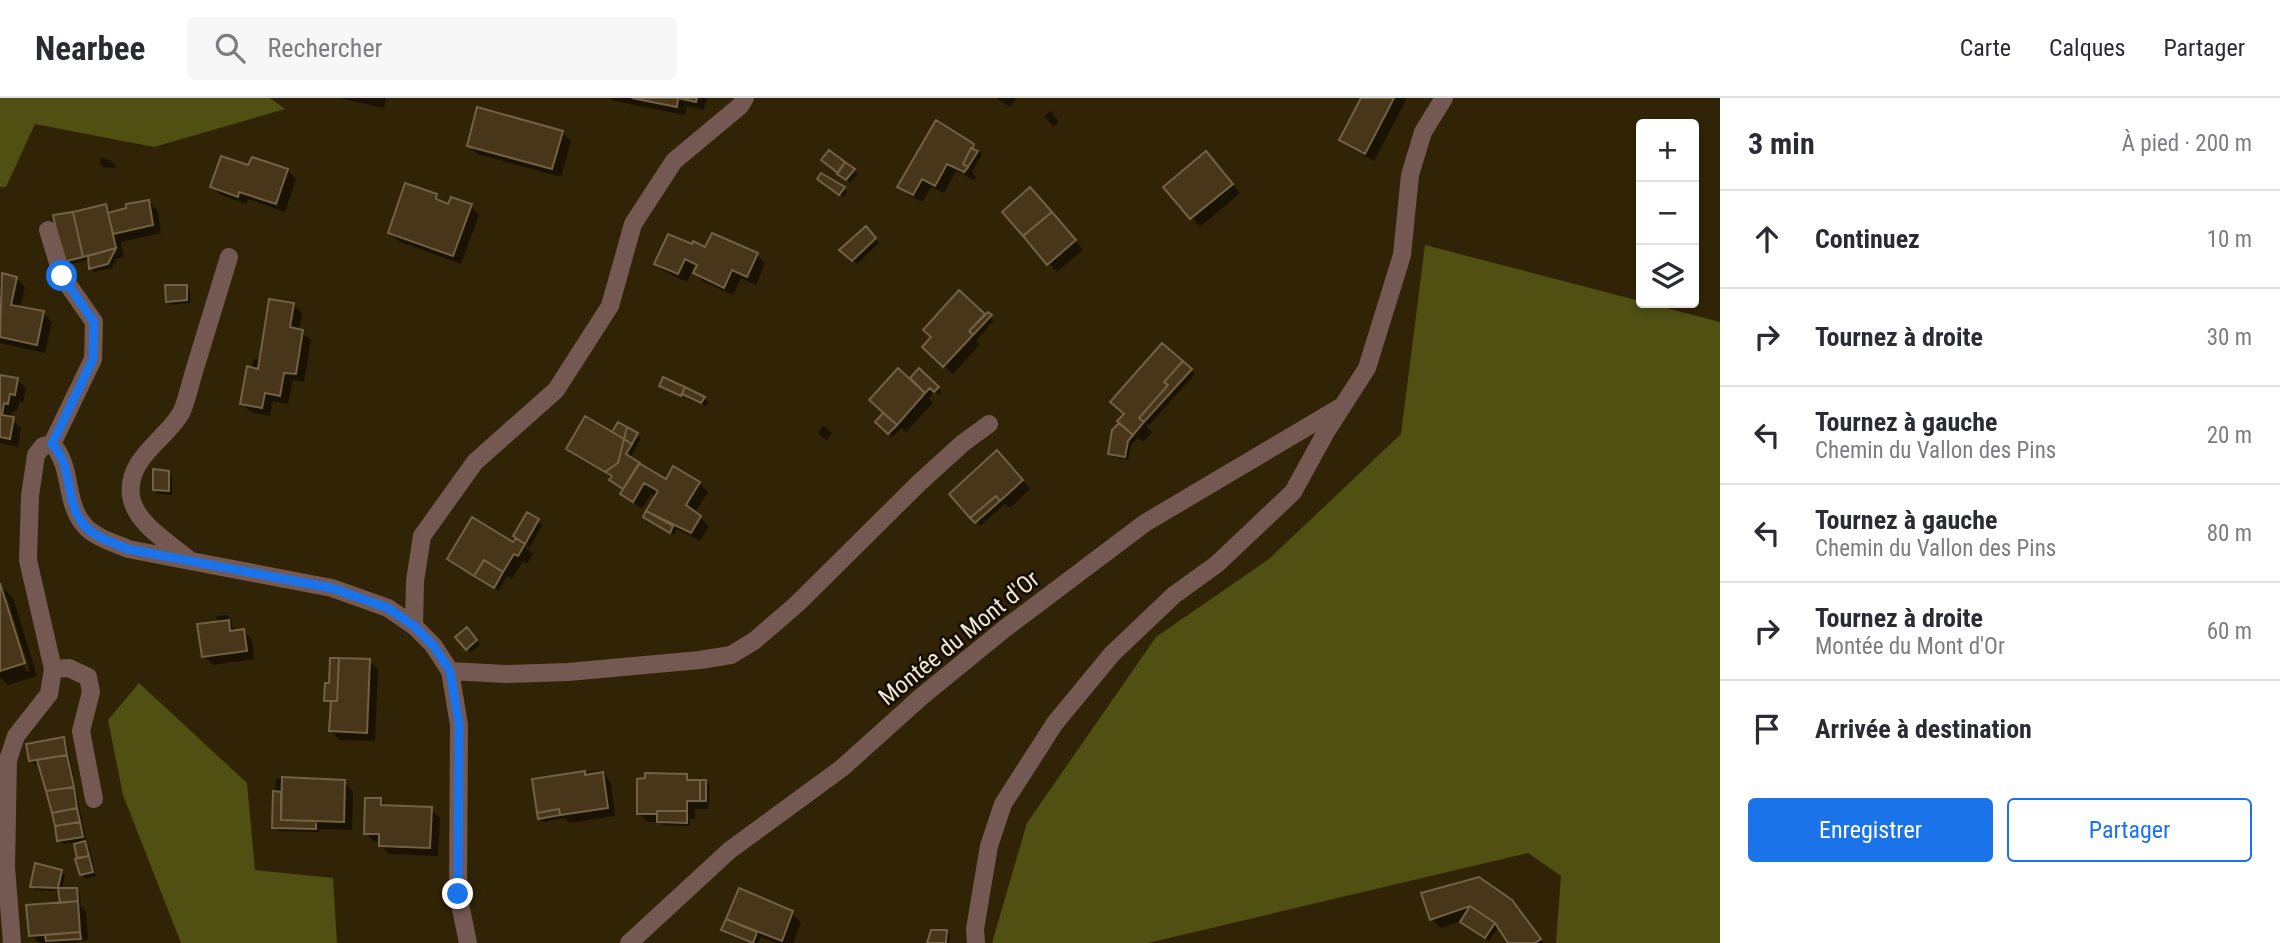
<!DOCTYPE html>
<html lang="fr">
<meta charset="utf-8">
<style>
:root{--surface:#fff;--page:#f7f7f7;--text:#2b2b33;--muted:#7c7c81;--line:#e1e1e2;--accent:#1a73e8}
body{margin:0;font-family:"Roboto Condensed",sans-serif;background:var(--page);color:var(--text)}
.controls{position:absolute;right:21px;top:21px;display:grid;overflow:hidden;border-radius:7px;box-shadow:0 4px 10px #0003}
.controls button{width:63px;height:63px;display:grid;place-items:center;padding:0;border:0;border-bottom:2px solid var(--line);background:var(--surface);color:var(--text);font:35px sans-serif}
.stop{position:absolute;width:21px;height:21px;margin:-16px;border:5px solid #1a73e8;border-radius:50%;background:#fff}
.stop.end{background:#1a73e8;border-color:#fff;box-shadow:0 2px 7px #0008}
.list{margin:0;padding:0;list-style:none}
h2{display:flex;justify-content:space-between;align-items:center;height:91px;margin:0;padding:0 28px;font-size:30px}
h2 small{font-size:23px;font-weight:400;color:var(--muted)}
.list li{display:grid;grid-template-columns:46px 1fr auto;gap:21px;align-items:center;box-sizing:border-box;height:98px;padding:0 28px;border-top:2px solid var(--line)}
.list b{display:block;font-size:26px;white-space:nowrap}
.list p{margin:0;font-size:23px;white-space:nowrap;color:var(--muted)}
.list em{font-size:23px;font-style:normal;color:var(--muted)}
.actions{display:flex;gap:14px;padding:21px 28px}
.actions a{flex:1;padding:16px 0;border:2px solid var(--accent);border-radius:7px;text-align:center;font-size:24px;color:var(--accent)}
.actions .main{background:var(--accent);color:#fff}
.icon{flex:none;width:38px;height:38px;fill:none;stroke:currentColor;stroke-width:2;stroke-linecap:round;stroke-linejoin:round}
.map{position:relative;flex:none;width:1720px;height:845px;overflow:hidden}
header{display:flex;align-items:center;gap:42px;box-sizing:border-box;height:98px;padding:0 35px;background:var(--surface);border-bottom:2px solid var(--line)}
header strong{font-size:33px}
nav{display:flex;gap:38px;margin-inline-start:auto;font-size:24px}
.search{width:490px;height:63px;background:var(--page);display:flex;align-items:center;gap:18px;box-sizing:border-box;padding:0 24px;border-radius:7px;color:var(--muted);font-size:26px}
main{display:flex}
aside{flex:1;background:var(--surface)}
.map>svg:first-child{display:block}
.forest{fill:#4f5012}
.shadow{fill:#0007;fill-rule:evenodd}
.building{fill:#47361a;stroke:#736144;stroke-width:2}
.lines{fill:none;stroke-linecap:round;stroke-linejoin:round}
.minor{stroke:#745953;stroke-width:18}
.route{stroke:#1a73e8;stroke-width:9}
.labels{text-anchor:middle;dominant-baseline:central;stroke-width:5;stroke-linejoin:round;paint-order:stroke}
.street-label{font-size:24px;fill:#efe6d5;stroke:#140d03}
</style>
<header>
<strong>Nearbee</strong>
<div class="search"><svg class="icon" aria-label="search" viewBox="0 0 24 24"><circle cx="10" cy="10" r="6"/><path d="M15 15l6 6"/></svg>Rechercher</div>
<nav><a>Carte</a><a>Calques</a><a>Partager</a></nav>
</header>
<main>
<div class="map">
<svg width="1720" height="845" viewBox="0 0 1720 845">
<rect width="100%" height="100%" fill="#312305"/>
<path class="forest" d="M0,0h270l15,11 -131,38 -119,-23 -29,63h-6z
M1425,147l295,77v621h-164l5,-67 -33,-23 -380,90h-156l35,-120 129,-186 113,-78 132,-125z
M139,585l108,100 8,87 78,8 4,65h-156l-58,-148 -15,-75z"/>
<path class="shadow" d="M339,0h47l-2,10z
M611,0h96l-3,12 -17,-4 -2,9 -71,-14z
M996,0h20l-6,9z
M1363,0h44l-33,63 -24,-13 -9,-8z
M1051,13l8,11 -6,5 -9,-11z
M562,35l9,8 -10,36 -84,-23 -8,-9z
M973,47l9,9 -10,18 4,5 -2,3 -10,-5 6,-7 -3,-2 -6,8 -5,-3 -12,22 -13,-6 -9,15 -14,-7 -8,-9z
M101,59l10,4 4,4v3l-12,-1 -3,-4z
M1214,64l26,31 -40,34 -34,-40z
M827,65l27,7 4,4 -8,9z
M249,69l38,3 9,9 -11,33 -37,-13 -2,5 -25,-9 -9,-8z
M823,84l21,6 3,4 -3,5z
M436,97l9,9 26,2 8,9 -18,49 -63,-23 -8,-9z
M1039,100l44,52 -26,22 -8,-9z
M149,104l9,9 3,22 -40,9 3,15 -8,2 -4,9 -18,4 -6,-12 -20,5 -4,-4 41,-55 8,8z
M870,134l9,11 -22,21 -16,-14z
M706,151l51,6 8,8 -9,22 -15,-7 -8,17 -29,-13 -9,-9 3,-5 -4,-1 -7,15 -22,-10 -9,-9z
M3,178l13,2 9,9 -5,22 23,4 9,9 -7,31 -45,-10v-61z
M186,189l4,4v12l-19,2 -4,-4z
M959,195l27,24 2,-2 6,5 -18,21 4,3 -27,30 -20,-19v-18z
M294,207l8,8 -3,18 12,9 -7,42 -11,-2 -5,24 -15,-3 -3,15 -19,-4 -9,-8 12,-45 7,1z
M1163,247l32,29 -46,51 -2,-2v5l5,4 -9,10 -5,-4 -7,7 -3,15 -14,-3 -4,-4 4,-22 7,-8z
M919,273l23,21 -3,3 -4,-4 -6,7 4,5 -27,29 -5,-4 -8,9 -15,-15 41,-37z
M0,278l17,4 9,8 -3,15 -4,-1 -2,9h-4l-2,8 10,9 -3,19 -18,-4z
M664,281l40,19 4,4 -2,4 -41,-16 -4,-4z
M823,328l9,7 -5,7 -9,-6z
M637,336l4,4 -11,20 36,23 33,2 9,9 -13,21 14,13 -9,15 -23,-12 -3,6 -25,-15 -4,-4 11,-18 -5,-4 -9,15 -20,-15 3,-4 -10,-6 -3,-6 -35,-21 -9,-8z
M1006,363l24,28 -20,19 -5,-4 -25,22 -28,-32z
M168,374l4,4v19l-14,-1 -4,-4z
M528,416l14,11 -12,22 -7,-3 10,10 -6,10 -4,-3 -11,18 -5,-3 -8,15 -41,-23 -9,-9 65,-15z
M0,487l13,13 24,78 -29,9 -8,-8zM4,500h3l23,73 -4,1z
M227,517l4,4 1,7 5,5h6l9,9 2,19 -41,6 -9,-9 15,-33 -3,-7z
M471,535l9,12 -9,7 -4,-4z
M369,563l9,8 -3,72 -35,-1 -9,-9 2,-27 -7,-4z
M63,641l4,4 19,98 -23,3 -4,-4 -19,-76h-6l-4,-4z
M602,672l9,13 4,33 -45,7 -5,-5 -22,4 -4,-4 45,-45 3,2v-3z
M686,678l5,6h15l4,4 -2,23h-13v10h-5v7l-27,-1 -4,-3h-11l-9,-8 7,-35z
M276,681l68,3 9,9 -1,39 -33,-1v3l-41,-1 -4,-4z
M381,702l7,7 43,2 9,9 -2,38 -49,-2 -9,-9 1,-3h-7l-8,-9z
M85,745l4,4 7,29 -10,3 -4,-5 -6,-28z
M36,767l25,7 4,4 -3,13h14l4,5 1,13 5,5 2,28 -16,3h-33l-6,-6 14,-1v-3l-16,2 -3,-28 36,-3 -4,-13 -25,-1 -3,-4z
M740,793l52,22 9,9 -8,21h-17l-15,-6 -3,6h-8l-23,-9 -4,-4z
M1424,796l87,7 33,42h-34l-11,-17 -10,15 -27,-20 -21,7 -9,-9z
M946,833l4,4 -1,8h-20l4,-11z"/>
<path class="building" d="M632,0h65l-1,4 -18,-4 -1,9z
M1361,0h33l-29,56 -26,-14z
M477,9l86,24 -11,38 -85,-23z
M936,22l38,24 -1,5 -2,-1 -8,16 5,3 -4,5 -17,-8 -12,22 -13,-7 -9,16 -16,-8z
M971,50l7,3 -10,16 -5,-3z
M829,52l16,12 -7,11 -17,-13z
M1206,53l27,33 -43,35 -27,-32z
M221,58l27,9 4,-8 36,12 -12,35 -37,-12 -1,5 -28,-10z
M845,64l10,7 -9,11 -9,-6z
M821,75l24,14 -6,8 -22,-16z
M405,85l32,11 -1,5 12,5 3,-7 21,7 -19,52 -65,-23z
M1030,89l22,25 -29,24 -21,-24z
M149,102l4,25 -40,9 -5,-21 18,-5v-4z
M106,106l10,44 -33,9 -10,-45z
M73,114l10,45 -20,5 -10,-47z
M1052,114l24,28 -29,25 -24,-29z
M866,128l10,12 -24,23 -13,-11z
M712,135l46,20 -11,24 -15,-7 -8,18 -31,-15 4,-8 -12,-6 -7,15 -24,-10 14,-30 24,10 1,-3 12,6z
M116,150l-8,16 -19,5 -1,-13z
M2,175l15,4 -6,28 33,6 -7,34 -37,-8z
M165,187h22v15l-21,2z
M959,192l26,24 -16,17 4,4 -30,32 -21,-20 9,-10 -8,-7z
M269,201l25,4 -4,24 13,3 -7,44 -12,-1 -4,23 -15,-3 -3,15 -22,-4 7,-38 11,3z
M988,214l4,3 -19,20 -4,-4z
M1162,245l21,18 -19,21 4,3 -29,33 5,4 -11,13 -16,-14 7,-7 -14,-12z
M1183,263l9,8 -48,53 -5,-4 29,-33 -4,-3z
M898,270l27,25 -28,32 -28,-25z
M919,270l20,19 -5,5 -4,-4 -5,5 -15,-15z
M0,277l18,3 -3,17 -5,-1 -2,10 -4,-1 -2,12 12,2 -4,22 -10,-2z
M663,279l22,10 -4,9 -22,-10z
M685,289l20,10 -4,6 -19,-9z
M883,315l14,12 -9,9 -13,-12z
M585,318l39,23 -6,24 -13,9 -39,-23z
M618,324l9,5 -3,12 -12,-7z
M1119,325l14,12 -5,6 -3,16 -17,-3 4,-24z
M627,329l11,6 -6,11 -8,-5z
M624,341l8,5 -6,10 14,9 -17,26 -14,-9 3,-4 -7,-4 13,-9z
M997,352l26,30 -23,21 -4,-5 -26,22 -21,-24z
M639,365l27,16 7,-13 27,16 -14,23 15,11 -10,17 -45,-22 12,-20 -14,-8 -11,19 -13,-8z
M153,371l16,2v20l-16,-1z
M996,398l4,5 -25,22 -5,-5z
M646,413l27,15 -3,7 -27,-16z
M527,414l12,7 -14,25 -12,-8z
M472,419l41,25 3,-4 9,6 -7,12 -4,-2 -11,18 -19,-12 -10,16 -27,-17z
M484,462l19,12 -9,16 -20,-12z
M0,485l25,80 -25,8z
M229,522l1,11 14,-2 3,22 -45,6 -5,-33z
M467,529l10,13 -11,10 -11,-13z
M330,560h9l-2,43h-13l1,-18h4z
M339,560l31,1 -3,74 -38,-2 2,-30h6z
M64,639l3,18 -38,6 -3,-17z
M67,657l7,32 -28,4 -9,-31z
M585,673v4l18,-3 5,36 -48,7 -1,-6 -22,4 -5,-34z
M645,675l42,1v6h13v21h-13v10h-30v3h-20v-35l8,-1z
M282,679l63,3 -1,42 -63,-2z
M700,682h6v21h-6z
M74,689l3,21 -25,5 -6,-22z
M273,693l8,1v28l35,1v8l-44,-1z
M365,700h16v7l51,2 -2,41 -51,-2v-12h-15z
M77,710l3,14 -25,4 -3,-13z
M559,711l1,6 -22,4 -1,-6z
M657,713h30v12l-30,-1z
M80,724l3,15 -26,4 -2,-15z
M85,743l4,15 -12,2 -3,-14z
M89,758l4,16 -13,3 -5,-16z
M35,765l27,7 -4,18 -28,-1z
M1479,779l33,23 29,39 -6,4h-27l-13,-20 -25,-17 -40,14 -9,-27z
M58,790h19l1,13 -18,2z
M739,790l54,23 -11,30 -56,-22z
M78,803l2,31 -51,4 -3,-31z
M1470,808l25,17 -10,15 -25,-16z
M726,821l31,13 -4,11 -32,-13z
M931,832h16l-1,13h-19z
M80,834l1,7 -35,2 -1,-6z"/>
<g class="lines">
<path class="minor" d="M48,132l14,46 32,46 -1,37 -41,85
M187,460c-19,-16 -52,-35 -56,-62 -5,-39 38,-58 51,-85 6,-14 9,-31 14,-46 11,-36 22,-72 33,-108
M414,528l1,-45 7,-45 53,-74 81,-72 54,-84 23,-82 41,-63 66,-55 5,-8
M53,571l16,-1 19,9 3,15 -10,39 13,68
M450,573l55,3 63,-2 132,-12 31,-5 23,-14 43,-37 122,-121 44,-40 26,-19
M12,845l-6,-76 2,-107 8,-24 33,-42 4,-25 -25,-109 2,-64 6,-41 7,-9 9,-2c21,22 12,58 32,81 10,12 30,18 44,24l204,39 56,20 26,18 19,19 17,26 9,54 -1,169 10,49
M629,845l101,-93 112,-82 79,-71 82,-67 142,-107 194,-115
M976,845l-1,-14 14,-83 14,-42 52,-81 57,-69 62,-59 43,-31 76,-72 33,-60 41,-64 35,-113 8,-80 13,-43 21,-34"/>
</g>
<g class="lines">
<path class="route" d="M62,178l32,46 -1,37 -41,85c22,22 12,58 32,81 10,12 30,18 44,24l204,39 56,20 26,18 19,19 17,26 9,53 -1,170"/>
</g>
<g class="labels">
<g class="street-label">
<text transform="translate(959 540) rotate(-39)">Montée du Mont d'Or</text>
</g>
</g>
</svg>
<div class="controls">
<button>+</button>
<button>−</button>
<button><svg class="icon" aria-label="layers" viewBox="0 0 24 24"><path d="M12 4l9 5-9 5-9-5zM3 14l9 5 9-5"/></svg></button>
</div>
<div class="stop" style="left:62px;top:178px"></div>
<div class="stop end" style="left:458px;top:796px"></div>
</div>
<aside>
<h2>3 min<small>À pied · 200 m</small></h2>
<ul class="list">
<li><svg class="icon" aria-label="ahead" viewBox="0 0 24 24"><path d="M12 20V5M6 11l6-6 6 6"/></svg><div><b>Continuez</b></div><em>10 m</em></li>
<li><svg class="icon" aria-label="right" viewBox="0 0 24 24"><path d="M7 20v-9h11M14 6l5 5-5 5"/></svg><div><b>Tournez à droite</b></div><em>30 m</em></li>
<li><svg class="icon" aria-label="left" viewBox="0 0 24 24"><path d="M17 20v-9H6M10 6l-5 5 5 5"/></svg><div><b>Tournez à gauche</b><p>Chemin du Vallon des Pins</p></div><em>20 m</em></li>
<li><svg class="icon" aria-label="left" viewBox="0 0 24 24"><path d="M17 20v-9H6M10 6l-5 5 5 5"/></svg><div><b>Tournez à gauche</b><p>Chemin du Vallon des Pins</p></div><em>80 m</em></li>
<li><svg class="icon" aria-label="right" viewBox="0 0 24 24"><path d="M7 20v-9h11M14 6l5 5-5 5"/></svg><div><b>Tournez à droite</b><p>Montée du Mont d'Or</p></div><em>60 m</em></li>
<li><svg class="icon" aria-label="arrive" viewBox="0 0 24 24"><path d="M6 21V4h12l-3 4 3 4H6"/></svg><div><b>Arrivée à destination</b></div></li>
</ul>
<div class="actions"><a class="main">Enregistrer</a><a>Partager</a></div>
</aside>
</main>
